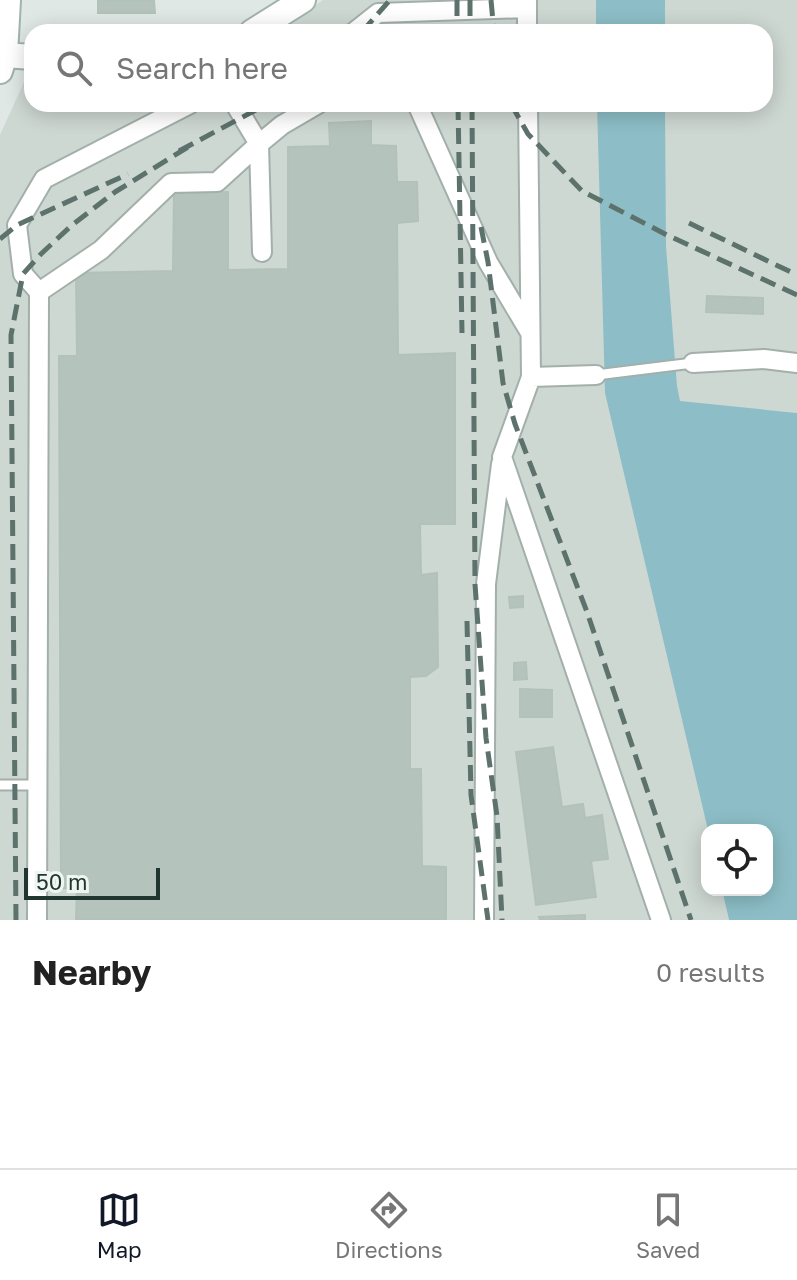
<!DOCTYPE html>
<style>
:root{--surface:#fff;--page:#f6f6f6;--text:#222;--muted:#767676;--line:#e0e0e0;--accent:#111827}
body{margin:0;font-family:"Golos Text",sans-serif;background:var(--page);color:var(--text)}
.controls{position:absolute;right:24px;bottom:24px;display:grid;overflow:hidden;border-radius:16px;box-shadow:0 4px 20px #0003}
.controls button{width:72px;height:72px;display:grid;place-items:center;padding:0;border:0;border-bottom:2px solid var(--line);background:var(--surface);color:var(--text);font:40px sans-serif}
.scale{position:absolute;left:24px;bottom:20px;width:136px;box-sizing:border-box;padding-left:8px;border:4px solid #223631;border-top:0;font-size:22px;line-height:28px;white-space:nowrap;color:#223631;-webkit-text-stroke:6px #eff6f2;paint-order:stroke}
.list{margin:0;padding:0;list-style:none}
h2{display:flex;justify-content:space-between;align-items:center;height:104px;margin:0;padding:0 32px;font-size:34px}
h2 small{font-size:26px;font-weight:400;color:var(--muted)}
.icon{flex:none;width:44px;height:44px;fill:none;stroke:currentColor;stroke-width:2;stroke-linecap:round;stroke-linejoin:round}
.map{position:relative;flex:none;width:797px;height:920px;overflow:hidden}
.search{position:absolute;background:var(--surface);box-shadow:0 4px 20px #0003;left:24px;right:24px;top:24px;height:88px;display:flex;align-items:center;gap:20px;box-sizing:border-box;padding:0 28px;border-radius:24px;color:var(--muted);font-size:30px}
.sheet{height:248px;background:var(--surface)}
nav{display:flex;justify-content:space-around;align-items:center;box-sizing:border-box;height:112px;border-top:2px solid var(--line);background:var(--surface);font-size:22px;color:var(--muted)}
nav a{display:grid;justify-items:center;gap:4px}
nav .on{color:var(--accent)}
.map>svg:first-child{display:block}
.built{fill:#ced8d3}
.water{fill:#8dbec7}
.building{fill:#b5c3bd;stroke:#b3c1bb;stroke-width:2}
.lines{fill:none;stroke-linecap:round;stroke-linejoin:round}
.lane-casing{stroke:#a3afab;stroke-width:13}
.street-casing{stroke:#a3afab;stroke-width:22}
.secondary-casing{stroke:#a0b3ac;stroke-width:28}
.lane{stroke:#fff;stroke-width:9}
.street{stroke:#fff;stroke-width:18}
.secondary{stroke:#fff;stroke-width:24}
.rail{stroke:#5d726c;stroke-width:5;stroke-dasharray:16 8;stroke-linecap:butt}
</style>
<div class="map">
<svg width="797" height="920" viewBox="0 0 797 920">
<rect width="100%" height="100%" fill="#dfe8e4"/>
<path class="built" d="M323,0h474v413l-117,-11 28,428 -1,60h15l7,30h-729v-785l29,-64h3v33h733v-72h-487z"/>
<path class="water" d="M596,0h69v32h-69z
M597,104h68l1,142 11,140 3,15 117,12v507h-68l-7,-30h45v-60h-59l-103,-437z"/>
<path class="building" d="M98,0h56l1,13h-57z
M371,121v24l25,1 1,36h20l1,39 -21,2 1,132 57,-2v171h-35l1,51 16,-2 1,94 -12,9 -16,1v92h11l1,97 24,1v53h-370l1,-31 -16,-1 -2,-532h18l-1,-83 97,-2 1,-78 54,-1v78l60,-1v-122l42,-1 -1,-23z
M707,296l56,2v16l-57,-2z
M523,596v11l-13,1 -1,-11z
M526,662l1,17 -13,1v-17z
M520,689l32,1v27h-32z
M553,747l9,60 21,-3 2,14 17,-3 6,44 -17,2 5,36 -60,8 -20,-153z
M585,915v5h-45l-1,-3z"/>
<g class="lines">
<g class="lane-casing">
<path id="lane" d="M596,375l97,-12
M0,785h38"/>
</g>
<g class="street-casing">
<path id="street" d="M527,0v32
M354,32l24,-19 149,-5
M417,104l71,158 41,69
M528,104l3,273 -29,80 159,463
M262,252l-3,-108 23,-19 36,-21
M39,292l62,-42 70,-67 46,-1 42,-38 -24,-40
M693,363l71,-4 33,4
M531,377l65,-2
M37,920l2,-628 -16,-18 -6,-49 27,-46 146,-75
M484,920l2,-336 15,-120"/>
</g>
<g class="secondary-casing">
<path id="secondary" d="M252,32l51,-32
M0,51l5,4 27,2
M0,71l5,-16 3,-55"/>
</g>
<use href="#lane" class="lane"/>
<use href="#street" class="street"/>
<use href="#secondary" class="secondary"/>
<path class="rail" d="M457,0v32
M470,0v32
M491,0l3,32
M362,32l28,-32
M458,104l4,229
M472,104l3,480 11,154 11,78 5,104
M511,104l17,30 54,57 85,44 130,60
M179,151l88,-47
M689,223l108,52
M481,227l7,35 15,121 12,41 72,188 104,308
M0,239l17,-14 111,-51
M467,621l4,174 17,125
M16,920l-5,-585 12,-61 18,-20 31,-29 43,-33 73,-45"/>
</g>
</svg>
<div class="controls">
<button><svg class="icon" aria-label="locate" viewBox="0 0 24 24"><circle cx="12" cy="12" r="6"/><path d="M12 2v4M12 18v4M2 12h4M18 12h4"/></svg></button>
</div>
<div class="scale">50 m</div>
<div class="search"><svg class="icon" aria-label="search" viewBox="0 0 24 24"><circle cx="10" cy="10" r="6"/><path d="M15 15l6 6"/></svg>Search here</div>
</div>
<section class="sheet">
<h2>Nearby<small>0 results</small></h2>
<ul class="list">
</ul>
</section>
<nav>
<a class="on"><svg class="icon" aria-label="map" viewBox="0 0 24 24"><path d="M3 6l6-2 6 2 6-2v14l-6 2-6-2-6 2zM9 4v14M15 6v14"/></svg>Map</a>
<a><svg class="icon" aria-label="directions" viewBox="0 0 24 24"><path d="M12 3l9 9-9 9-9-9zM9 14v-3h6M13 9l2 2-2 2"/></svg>Directions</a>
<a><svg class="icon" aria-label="saved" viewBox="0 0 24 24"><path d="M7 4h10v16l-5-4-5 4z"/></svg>Saved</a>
</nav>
